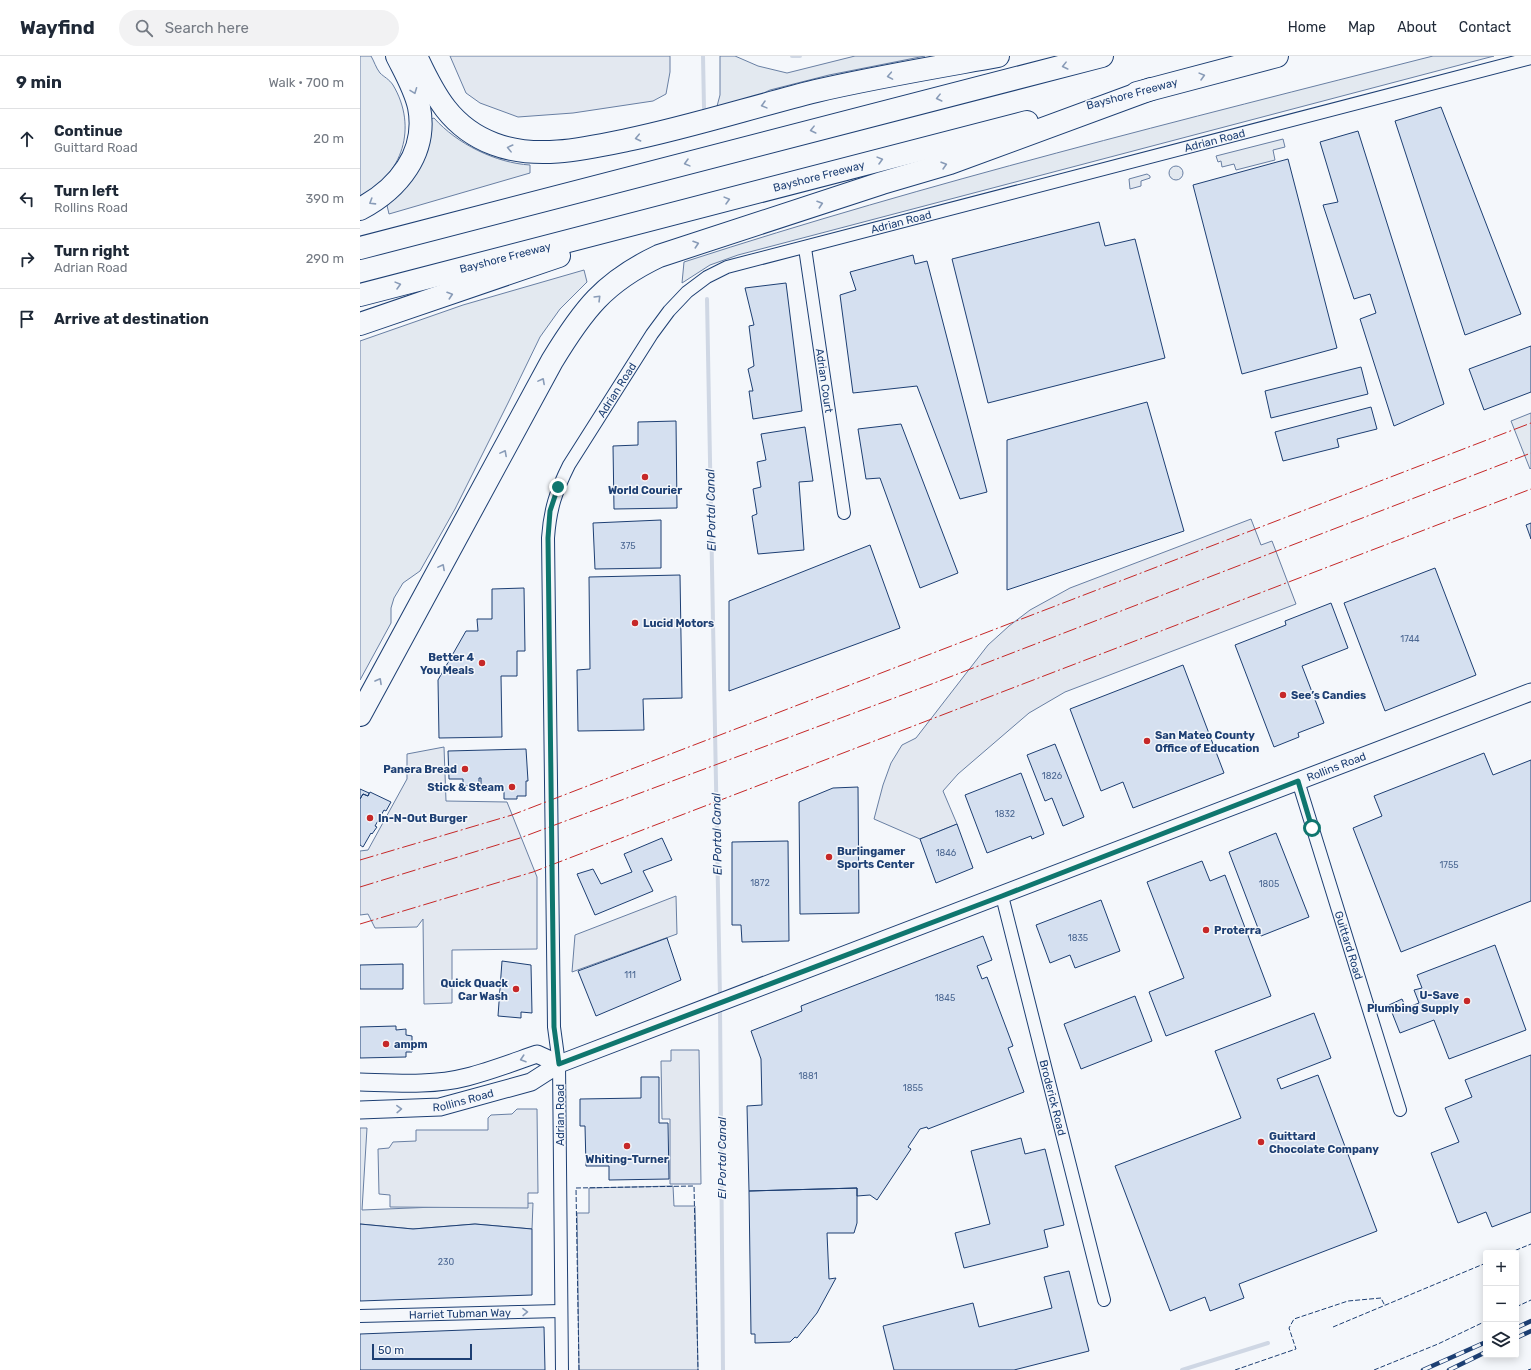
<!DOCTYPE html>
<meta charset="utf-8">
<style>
:root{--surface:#fff;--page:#f2f2f3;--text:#1f2937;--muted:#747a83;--line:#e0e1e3}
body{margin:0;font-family:Rubik,sans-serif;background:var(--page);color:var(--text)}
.controls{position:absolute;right:12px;bottom:12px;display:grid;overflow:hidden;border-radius:4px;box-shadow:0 2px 10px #0003}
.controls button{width:36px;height:36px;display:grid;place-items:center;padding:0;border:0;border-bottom:1px solid var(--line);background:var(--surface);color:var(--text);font:20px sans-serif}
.scale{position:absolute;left:12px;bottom:10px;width:100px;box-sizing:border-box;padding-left:4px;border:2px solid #1d3f73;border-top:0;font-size:11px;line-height:14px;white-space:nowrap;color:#1d3f73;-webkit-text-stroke:3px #f4f7fb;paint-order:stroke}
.stop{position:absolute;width:12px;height:12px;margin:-9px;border:3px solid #0f766e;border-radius:50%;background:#fff}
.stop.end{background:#0f766e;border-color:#fff;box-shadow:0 1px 4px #0008}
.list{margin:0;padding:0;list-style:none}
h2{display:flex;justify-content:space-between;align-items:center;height:52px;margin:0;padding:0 16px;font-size:17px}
h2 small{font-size:13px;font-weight:400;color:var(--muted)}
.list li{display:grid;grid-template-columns:26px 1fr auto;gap:12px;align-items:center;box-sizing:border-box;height:60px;padding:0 16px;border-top:1px solid var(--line)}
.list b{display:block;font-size:15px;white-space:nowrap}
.list p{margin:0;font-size:13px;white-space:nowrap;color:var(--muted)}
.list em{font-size:13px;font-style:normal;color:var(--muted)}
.icon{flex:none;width:22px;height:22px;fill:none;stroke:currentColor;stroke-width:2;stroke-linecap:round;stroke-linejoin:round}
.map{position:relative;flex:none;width:1171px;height:1314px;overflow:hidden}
header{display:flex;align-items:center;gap:24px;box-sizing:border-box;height:56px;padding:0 20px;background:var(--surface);border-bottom:1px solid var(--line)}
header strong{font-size:19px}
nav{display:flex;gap:22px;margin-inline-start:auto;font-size:14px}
.search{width:280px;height:36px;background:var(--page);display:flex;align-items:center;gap:10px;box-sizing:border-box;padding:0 14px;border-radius:22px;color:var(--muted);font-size:15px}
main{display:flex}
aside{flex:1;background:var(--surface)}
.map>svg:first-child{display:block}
.green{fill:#e3e9f0;stroke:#687fa3}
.parking{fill:#e3e8f0;stroke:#687fa3}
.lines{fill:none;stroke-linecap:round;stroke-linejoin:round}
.stream{stroke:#cfd7e4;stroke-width:4}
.building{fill:#d5e0f0;stroke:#1d3f73}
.street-casing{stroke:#1d3f73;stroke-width:14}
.secondary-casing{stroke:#1d3f73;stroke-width:19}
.highway-casing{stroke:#1d3f73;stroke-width:24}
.street{stroke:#f4f7fb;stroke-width:12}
.secondary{stroke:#f4f7fb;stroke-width:17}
.highway{stroke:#f4f7fb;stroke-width:22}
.rail-casing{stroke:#1d3f73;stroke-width:4.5}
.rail{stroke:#f4f7fb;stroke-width:3;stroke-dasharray:9;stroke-linecap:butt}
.fence{stroke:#1d3f73;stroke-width:1;stroke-dasharray:5 2;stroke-linecap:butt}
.power{stroke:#c62828;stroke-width:1;stroke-dasharray:14 3 2 3;stroke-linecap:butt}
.oneway{stroke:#889bb7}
.route{stroke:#0f766e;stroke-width:5}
.poi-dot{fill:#c62828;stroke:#f4f7fb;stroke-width:1.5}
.labels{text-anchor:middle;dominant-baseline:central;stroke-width:3;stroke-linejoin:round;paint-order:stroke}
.number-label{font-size:9px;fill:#4b6792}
.street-label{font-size:11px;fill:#1d3f73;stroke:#f4f7fb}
.poi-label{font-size:11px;font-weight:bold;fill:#1d3f73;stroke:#f4f7fb;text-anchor:start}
.water-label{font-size:12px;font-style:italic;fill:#1d3f73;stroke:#f4f7fb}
</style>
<header>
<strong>Wayfind</strong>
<div class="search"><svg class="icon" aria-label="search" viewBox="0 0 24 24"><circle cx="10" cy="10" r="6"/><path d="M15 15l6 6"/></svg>Search here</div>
<nav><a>Home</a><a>Map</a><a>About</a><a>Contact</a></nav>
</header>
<main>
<aside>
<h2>9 min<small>Walk · 700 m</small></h2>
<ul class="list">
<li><svg class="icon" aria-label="ahead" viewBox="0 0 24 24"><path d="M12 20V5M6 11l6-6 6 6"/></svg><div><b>Continue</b><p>Guittard Road</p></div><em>20 m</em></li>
<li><svg class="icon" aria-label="left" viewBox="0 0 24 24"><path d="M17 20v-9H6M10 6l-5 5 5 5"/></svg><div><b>Turn left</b><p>Rollins Road</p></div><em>390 m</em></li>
<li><svg class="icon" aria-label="right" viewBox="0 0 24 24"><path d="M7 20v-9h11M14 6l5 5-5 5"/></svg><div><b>Turn right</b><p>Adrian Road</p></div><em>290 m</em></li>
<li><svg class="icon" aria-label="arrive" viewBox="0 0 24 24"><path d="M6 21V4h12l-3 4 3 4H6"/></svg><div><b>Arrive at destination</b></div></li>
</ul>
</aside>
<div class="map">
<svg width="1171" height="1314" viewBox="0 0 1171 1314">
<rect width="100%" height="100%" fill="#f4f7fb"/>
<path class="green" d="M0,0h11c3,5 5,12 9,17 4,4 9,6 13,12 25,42 10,90 -33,111z
M360,0h15l23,10 29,7 68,-17h70l-96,19 -59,15 -21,10 -33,10 4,-15z
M1073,0h61l-756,199 -28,10 -28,18 2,-21c246,-80 498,-142 749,-206z
M74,62c23,26 62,45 96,47v8l-141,41 -3,-13 38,-79z
M923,83l2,8 -12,3 2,10 -39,10 -2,-6 -12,3 -1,-6 -3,1 -2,-6z
M809 117a7 7 0 1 1 14 0a7 7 0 1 1-14 0Z
M787,118l3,2v2l-9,3v5l-11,3 -1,-10z
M224,214l3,12 -27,27 -20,28 -32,66 -53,106 -35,62 -17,12 -9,15 -3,10v15l-31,57v-339l103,-36z
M1171,357v55l-1,1 -19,-48z
M0,1072h7l-5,82 171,-7 -1,26 -57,-5 -62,5 -53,-5z"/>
<path class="parking" d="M90,0h220v16l-4,22 -13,7 -80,12 -55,4 -38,-14 -14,-10z
M891,463l10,26 11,-4 24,63 -231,88 -36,21 -71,61 -15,17 14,33 -37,15 -46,-20 9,-34 8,-22 11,-18 14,-7 72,-93 21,-19 21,-16 40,-22z
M84,691l2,54 61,1 30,75v72l-85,1v53l-28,1 -1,-85 -6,8 -42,1 -7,-14 -8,1v-64l8,-1 39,-71v-25z
M316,840l1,38 -105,38 3,-37z
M311,994h28l2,134h-31v-65h-8l-1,-58h10z
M157,1053h20l1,84h-10v15l-138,-1v-12l-11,-1 -1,-45 11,-1 4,-6 23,-1v-11h72v-12l3,-3 21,-1z
M313,1130l1,20h21l3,164h-119l-2,-157h12v-25z"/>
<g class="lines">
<path class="stream" d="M343,0l1,52
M432,0h8
M347,243l13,699
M360,950l3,364
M822,1314l86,-27"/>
</g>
<path class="building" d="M1081,51l80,207 -56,21 -70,-214z
M998,75l86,273 -50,22 -34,-107 16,-6 -6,-19 -16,5 -31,-94 15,-3 -18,-60z
M928,103l49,189 -95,26 -49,-189z
M739,166l6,24 30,-7 30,119 -177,45 -36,-144z
M553,199l2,9 12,-3 60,231 -27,7 -43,-113 -64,7 -13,-98 16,-5 -6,-18z
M426,227l16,128 -49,8 -4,-28h4l-5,-22 6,-3 -5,-40 5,-1 -9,-37z
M1171,290v46l-47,18 -15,-41z
M1001,311l7,27 -97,24 -6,-27z
M787,346l37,129 -177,59v-150z
M1011,351l6,22 -40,10 2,8 -56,14 -8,-29z
M316,365l1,87 -63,1 -1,-63 25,-1v-23z
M541,368l57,149 -38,15 -40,-110 -14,1 -8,-50z
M445,371l8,54 -14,1 5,68 -46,4 -6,-38 5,-2 -4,-25 8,-2 -4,-25 9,-2 -5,-26z
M301,464v48l-66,1 -2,-46z
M1171,467v16l-5,-14z
M510,489l30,83 -171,63v-90z
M1075,512l41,107 -91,36 -41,-108z
M320,519l2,123 -39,1 1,31 -66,1 -1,-61 13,-1 -1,-92z
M164,532l1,63h-8v25h-16l1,61 -63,1 -1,-58 28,-49h12l-1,-12h15v-30z
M971,547l17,45 -46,18 22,57 -26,10 1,4 -25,10 -39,-102 51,-20 -1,-4z
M823,609l41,108 -91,35 -10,-26 -22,9 -31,-82z
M695,688l29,73 -21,9 -11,-28 -7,3 -18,-46z
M166,693l2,32h-2v15h-9v3h-13v-8h-23v-13h-2v7l-16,1v-7h-14l-1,-28z
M1124,697l9,22 38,-15v141l-130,51 -48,-124 29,-12 -8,-20z
M661,717l23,61 -12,5 -1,-3 -44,17 -22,-58z
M498,731l1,126 -59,1 -1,-112 34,-14z
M0,733l9,4 -1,3 -5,-2 -3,5z
M10,736l21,10 -5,9 -2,-1 -9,16 2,1 -5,7 -1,-1 -8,14 -3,-2v-46l3,-5 5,2z
M597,768l16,44 -37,15 -16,-44z
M916,777l33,84 -48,19 -32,-84z
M302,782l10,22 -29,11 10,20 -58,24 -18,-41 16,-5 8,15 31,-12 -8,-18z
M428,785l1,100 -47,1 -1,-17h-9v-83z
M842,805l8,20 15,-6 46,121 -105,40 -17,-44 35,-14 -37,-96z
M741,844l19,51 -45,17 -5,-13 -20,8 -14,-38z
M623,880l9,24 -15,6 5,13 5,-2 26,69 -5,2 16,44 -96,37 -1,-2 -7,2 -12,18 3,2 -34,51 -7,-5 -13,1v-8l-108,3 -2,-85 15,-1 -1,-46 -10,-28 51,-20 -1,-5z
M307,882l14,42 -85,36 -18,-45z
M1135,889l31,85 -77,29 -15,-39 -34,13 -11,-28 13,-6 4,9 13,-5 -5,-13 8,-2 -5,-13z
M142,905l29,4 1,48 -11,-1v6l-23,-2z
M43,908v25h-43v-24z
M775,940l17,45 -71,28 -17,-45z
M954,957l17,45 -54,21 4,10 37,-14 59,156 -138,53 5,14 -34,13 -5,-14 -35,14 -55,-145 126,-48 -26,-67z
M36,970v4l10,-1v6l6,1v16h-6v5l-46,1v-31z
M1171,999v157l-39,15 -6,-15 -28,11 -27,-70 28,-11 -14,-34 27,-11 -7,-17z
M281,1021h18v46h9l1,56 -60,1v-14h-23l-1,-40h-5v-27l61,-1z
M661,1082l4,16 20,-5 19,76 -20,5 4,17 -84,21 -9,-35 35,-9 -19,-73z
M497,1132v35l-3,10h-27l2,46 7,-1 -19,35 -20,25 -2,-1 -5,5 -35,1v-9h-4l-2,-143z
M0,1168l53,5 62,-5 57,5v66l-172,6z
M709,1215l20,80 -75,19h-120l-11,-44 90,-23 6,24 73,-19 -8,-31z
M184,1271l1,43h-185v-36z"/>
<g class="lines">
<g class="street-casing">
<g id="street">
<path id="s1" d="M445,192l39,265"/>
<path id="s2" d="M938,725l102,329"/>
<path id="s3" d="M642,840l102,404"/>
<path id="s4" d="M0,1260l201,-5"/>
<path id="s5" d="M202,1314l-3,-306 -5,-37 -6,-489c2,-29 8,-47 21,-73l83,-131 17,-23 18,-19 20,-15 20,-10 804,-209"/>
</g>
</g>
<g class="secondary-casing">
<g id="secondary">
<path d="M0,1026c35,1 73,4 107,-5 24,-6 47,-15 70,-23l22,10"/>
<path id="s6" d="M0,1054l80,-3 91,-25 28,-18 972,-372"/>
</g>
</g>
<g class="highway-casing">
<g id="highway">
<path d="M56,0c18,39 35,72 78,88 42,16 90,5 133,-4 63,-13 125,-33 189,-49 60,-14 121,-24 182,-35"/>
<path d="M777,37l140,-37"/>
<path d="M0,153c38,-20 68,-56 59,-102 -4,-18 -14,-35 -22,-51"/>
<path d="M0,192l742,-192"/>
<path id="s7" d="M0,239l667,-173"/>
<path d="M0,268l199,-68"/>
<path d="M0,659l192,-354c31,-51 52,-79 107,-105l223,-73 68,-20 201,-74"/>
</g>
</g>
<use href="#street" class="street"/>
<use href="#secondary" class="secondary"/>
<use href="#highway" class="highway"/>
<g class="rail-casing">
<path id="rail" d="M1156,1272l15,-7
M1156,1282l15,-7
M1063,1314l63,-28
M1089,1314l37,-18"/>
</g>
<use href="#rail" class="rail"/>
<path class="fence" d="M1149,1197l22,-9
M1156,1251l15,-7
M973,1271l153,-64
M219,1314l-3,-182 118,-2 4,184
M875,1314l61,-21 -7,-21 5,-9 54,-18 33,-3 4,8
M1014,1314l64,-26 48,-23
M1168,1314l3,-1"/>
<path class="power" d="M0,804l152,-45 1019,-392
M0,831l160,-49 409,-153 602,-232
M0,868l173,-52 998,-383"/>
</g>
<defs><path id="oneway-chevron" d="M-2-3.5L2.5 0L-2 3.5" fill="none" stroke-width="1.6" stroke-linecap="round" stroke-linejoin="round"/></defs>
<g class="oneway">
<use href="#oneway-chevron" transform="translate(705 10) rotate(166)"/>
<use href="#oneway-chevron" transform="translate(530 20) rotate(170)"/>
<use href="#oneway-chevron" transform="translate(842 20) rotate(-15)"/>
<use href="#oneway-chevron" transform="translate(54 35) rotate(69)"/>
<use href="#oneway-chevron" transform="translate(579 42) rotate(166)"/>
<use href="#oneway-chevron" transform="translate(404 49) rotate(165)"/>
<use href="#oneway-chevron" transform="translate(453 74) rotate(166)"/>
<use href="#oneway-chevron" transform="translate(278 82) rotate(168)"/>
<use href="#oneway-chevron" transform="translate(150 92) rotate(-166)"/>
<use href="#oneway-chevron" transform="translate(520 104) rotate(-15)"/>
<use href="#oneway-chevron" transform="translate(327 107) rotate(165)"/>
<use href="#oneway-chevron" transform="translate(584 109) rotate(-16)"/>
<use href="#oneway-chevron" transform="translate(367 144) rotate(-15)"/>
<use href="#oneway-chevron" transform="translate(12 146) rotate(148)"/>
<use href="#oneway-chevron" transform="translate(460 148) rotate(-18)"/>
<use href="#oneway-chevron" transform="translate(336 188) rotate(-18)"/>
<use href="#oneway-chevron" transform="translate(38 229) rotate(-15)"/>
<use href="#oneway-chevron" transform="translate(90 239) rotate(-18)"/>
<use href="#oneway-chevron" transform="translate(238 242) rotate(-45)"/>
<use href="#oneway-chevron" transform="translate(182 325) rotate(-62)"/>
<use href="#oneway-chevron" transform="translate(144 397) rotate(-62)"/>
<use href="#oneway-chevron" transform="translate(82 511) rotate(-62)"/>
<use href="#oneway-chevron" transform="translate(19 625) rotate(-61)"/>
<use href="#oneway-chevron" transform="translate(163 1003) rotate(162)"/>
<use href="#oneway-chevron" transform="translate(39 1053) rotate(-2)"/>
<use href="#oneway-chevron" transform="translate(165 1256) rotate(-1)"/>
</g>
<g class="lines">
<path class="route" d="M198,431l-8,24 -2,27 6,489 5,37 443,-168 296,-115 14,47"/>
</g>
<g class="poi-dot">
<circle cx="285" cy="421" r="4"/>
<circle cx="275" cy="567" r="4"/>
<circle cx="122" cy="607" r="4"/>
<circle cx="923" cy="639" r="4"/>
<circle cx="787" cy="685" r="4"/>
<circle cx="105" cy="713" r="4"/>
<circle cx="152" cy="731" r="4"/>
<circle cx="10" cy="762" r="4"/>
<circle cx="469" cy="801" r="4"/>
<circle cx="846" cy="874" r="4"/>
<circle cx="156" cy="933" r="4"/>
<circle cx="1107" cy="945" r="4"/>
<circle cx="26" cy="988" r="4"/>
<circle cx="901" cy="1086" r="4"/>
<circle cx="267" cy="1090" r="4"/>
</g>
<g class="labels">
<g class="number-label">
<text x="268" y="490">375</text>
<text x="1050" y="583">1744</text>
<text x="692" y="720">1826</text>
<text x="645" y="758">1832</text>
<text x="586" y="797">1846</text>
<text x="1089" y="809">1755</text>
<text x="400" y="827">1872</text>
<text x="909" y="828">1805</text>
<text x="718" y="882">1835</text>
<text x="270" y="919">111</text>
<text x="585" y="942">1845</text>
<text x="448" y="1020">1881</text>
<text x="553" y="1032">1855</text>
<text x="86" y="1206">230</text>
</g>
<g class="street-label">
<text transform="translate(772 38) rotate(-15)">Bayshore Freeway</text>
<text stroke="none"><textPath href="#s5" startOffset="1670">Adrian Road</textPath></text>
<text stroke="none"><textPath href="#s7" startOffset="474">Bayshore Freeway</textPath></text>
<text stroke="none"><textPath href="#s5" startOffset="1346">Adrian Road</textPath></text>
<text stroke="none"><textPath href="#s7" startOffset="150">Bayshore Freeway</textPath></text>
<text stroke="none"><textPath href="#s1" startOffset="134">Adrian Court</textPath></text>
<text stroke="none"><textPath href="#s5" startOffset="998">Adrian Road</textPath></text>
<text stroke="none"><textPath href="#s6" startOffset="1040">Rollins Road</textPath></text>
<text stroke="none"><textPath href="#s2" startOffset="172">Guittard Road</textPath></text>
<text stroke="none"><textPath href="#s3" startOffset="208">Broderick Road</textPath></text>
<text stroke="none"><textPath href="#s6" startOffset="104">Rollins Road</textPath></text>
<text transform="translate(200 1059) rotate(-90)">Adrian Road</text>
<text stroke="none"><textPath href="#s4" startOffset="100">Harriet Tubman Way</textPath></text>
</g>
<g class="poi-label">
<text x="285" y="434" text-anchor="middle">World Courier</text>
<text x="283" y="567">Lucid Motors</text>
<text x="114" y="601" text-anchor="end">Better 4<tspan x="114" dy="13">You Meals</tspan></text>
<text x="931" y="639">See’s Candies</text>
<text x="795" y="679">San Mateo County<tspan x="795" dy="13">Office of Education</tspan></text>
<text x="97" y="713" text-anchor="end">Panera Bread</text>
<text x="144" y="731" text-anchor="end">Stick &amp; Steam</text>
<text x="18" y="762">In-N-Out Burger</text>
<text x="477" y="795">Burlingamer<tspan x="477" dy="13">Sports Center</tspan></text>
<text x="854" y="874">Proterra</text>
<text x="148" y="927" text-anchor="end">Quick Quack<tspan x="148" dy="13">Car Wash</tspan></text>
<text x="1099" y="939" text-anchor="end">U-Save<tspan x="1099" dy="13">Plumbing Supply</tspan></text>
<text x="34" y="988">ampm</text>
<text x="909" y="1080">Guittard<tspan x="909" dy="13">Chocolate Company</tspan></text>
<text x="267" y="1103" text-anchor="middle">Whiting-Turner</text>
</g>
<g class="water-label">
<text transform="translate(351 454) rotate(-91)">El Portal Canal</text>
<text transform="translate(357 778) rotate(-91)">El Portal Canal</text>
<text transform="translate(362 1102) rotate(-90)">El Portal Canal</text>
</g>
</g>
</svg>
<div class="controls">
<button>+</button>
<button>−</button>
<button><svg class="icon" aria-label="layers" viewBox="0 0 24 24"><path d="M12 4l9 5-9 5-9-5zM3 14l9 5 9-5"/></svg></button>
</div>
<div class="scale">50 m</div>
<div class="stop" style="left:952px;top:772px"></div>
<div class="stop end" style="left:198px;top:431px"></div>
</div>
</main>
